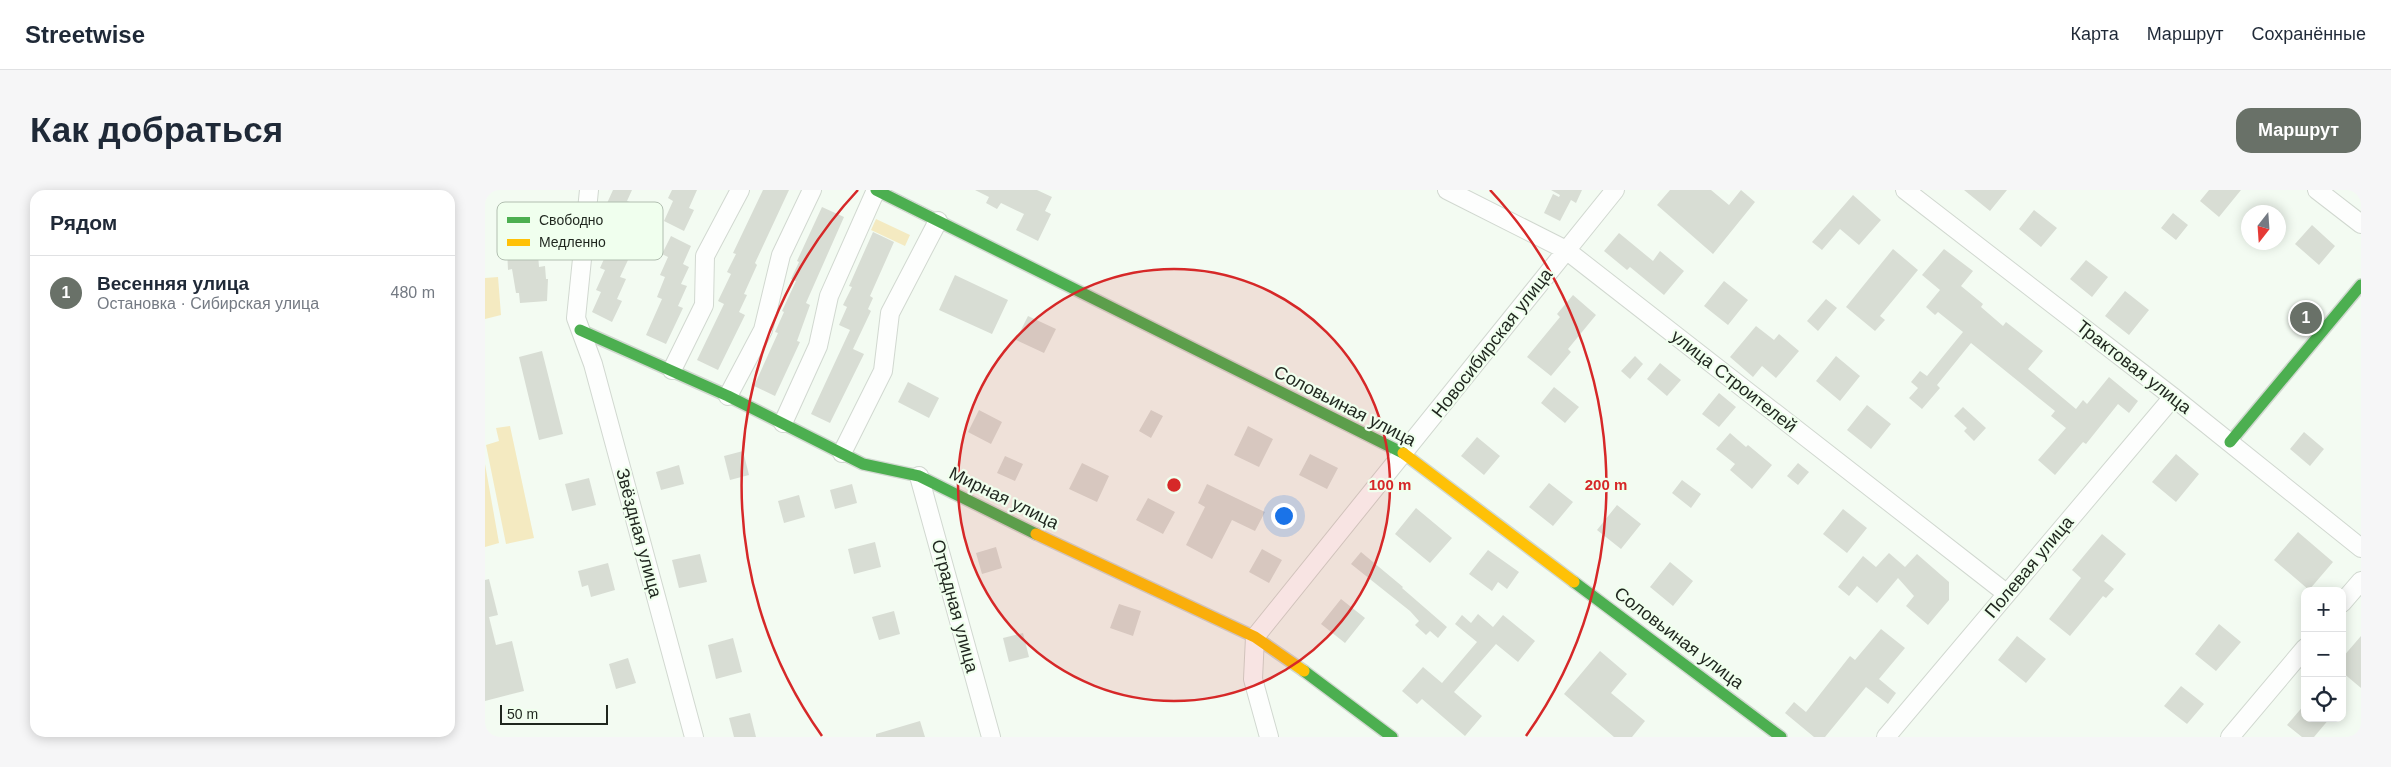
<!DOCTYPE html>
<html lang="ru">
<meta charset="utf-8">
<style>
:root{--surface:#fff;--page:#f6f6f7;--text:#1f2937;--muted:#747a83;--line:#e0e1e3;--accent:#697168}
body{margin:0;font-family:Arial,sans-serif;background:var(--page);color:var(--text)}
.controls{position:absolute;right:15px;bottom:15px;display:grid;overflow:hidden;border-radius:10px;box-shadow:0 2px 12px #0003}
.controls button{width:45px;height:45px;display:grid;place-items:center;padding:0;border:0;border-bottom:1px solid var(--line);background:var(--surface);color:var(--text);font:25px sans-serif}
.compass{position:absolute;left:1756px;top:15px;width:45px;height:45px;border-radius:50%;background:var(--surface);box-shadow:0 2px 12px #0003;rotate:197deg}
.scale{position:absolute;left:15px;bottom:12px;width:108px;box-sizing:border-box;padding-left:5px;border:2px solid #1f261e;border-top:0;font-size:14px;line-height:18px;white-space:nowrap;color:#1f261e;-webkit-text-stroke:4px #f0ffee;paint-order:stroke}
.you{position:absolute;left:798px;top:325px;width:18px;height:18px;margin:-12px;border:4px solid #fff;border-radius:50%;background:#1a73e8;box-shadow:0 0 0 8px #1a73e833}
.badge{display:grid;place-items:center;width:32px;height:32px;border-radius:50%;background:var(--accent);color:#fff;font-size:16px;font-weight:700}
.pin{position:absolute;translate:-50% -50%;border:2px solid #fff;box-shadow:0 1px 5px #0006}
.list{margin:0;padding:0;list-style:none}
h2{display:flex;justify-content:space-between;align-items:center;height:65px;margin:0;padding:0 20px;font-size:21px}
h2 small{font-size:16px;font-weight:400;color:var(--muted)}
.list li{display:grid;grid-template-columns:32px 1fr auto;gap:15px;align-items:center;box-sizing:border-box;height:75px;padding:0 20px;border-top:1px solid var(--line)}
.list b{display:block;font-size:19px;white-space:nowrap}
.list p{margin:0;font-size:16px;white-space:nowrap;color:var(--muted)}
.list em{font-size:16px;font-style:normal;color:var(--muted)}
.icon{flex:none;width:28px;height:28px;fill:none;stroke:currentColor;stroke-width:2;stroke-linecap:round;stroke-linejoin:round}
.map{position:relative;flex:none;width:1876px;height:547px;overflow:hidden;border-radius:15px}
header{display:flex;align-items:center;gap:30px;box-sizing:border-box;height:70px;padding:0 25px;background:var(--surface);border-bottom:1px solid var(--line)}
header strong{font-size:24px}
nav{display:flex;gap:28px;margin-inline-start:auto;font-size:18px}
.intro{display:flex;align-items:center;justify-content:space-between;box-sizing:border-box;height:120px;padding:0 30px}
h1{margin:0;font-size:35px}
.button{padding:12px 22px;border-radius:15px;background:var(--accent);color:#fff;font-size:18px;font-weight:700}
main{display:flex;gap:30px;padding:0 30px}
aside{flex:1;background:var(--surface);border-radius:15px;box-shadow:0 2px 12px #0003}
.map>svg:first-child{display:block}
.green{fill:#f4eac1}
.building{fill:#d8ddd4}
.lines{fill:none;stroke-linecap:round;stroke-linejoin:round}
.street-casing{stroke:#d1d8d0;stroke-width:20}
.fast-casing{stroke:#d1d8d0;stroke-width:14}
.slow-casing{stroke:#d1d8d0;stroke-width:14}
.street{stroke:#fdfefd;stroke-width:18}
.fast{stroke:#4caf50;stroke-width:11}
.slow{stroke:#ffc107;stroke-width:11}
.ring{fill:none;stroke:#d62828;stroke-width:2.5}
.labels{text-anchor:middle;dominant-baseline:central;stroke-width:4.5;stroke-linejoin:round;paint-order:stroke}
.street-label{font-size:18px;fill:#1f261e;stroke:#f0ffee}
.key{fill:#f0ffee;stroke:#b1beb0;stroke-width:1}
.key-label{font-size:14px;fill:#1f261e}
.centre{fill:#d62828;stroke:#f0ffee;stroke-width:2.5}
.ring-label{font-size:15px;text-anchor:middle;font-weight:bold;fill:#d62828;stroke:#f0ffee;stroke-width:4.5;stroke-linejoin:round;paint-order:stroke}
</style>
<header>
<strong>Streetwise</strong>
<nav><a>Карта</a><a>Маршрут</a><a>Сохранённые</a></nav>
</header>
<div class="intro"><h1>Как добраться</h1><a class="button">Маршрут</a></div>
<main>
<aside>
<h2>Рядом<small></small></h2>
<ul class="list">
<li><span class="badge">1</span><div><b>Весенняя улица</b><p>Остановка · Сибирская улица</p></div><em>480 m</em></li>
</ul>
</aside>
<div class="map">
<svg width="1876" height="547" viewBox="0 0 1876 547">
<rect width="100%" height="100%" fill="#f3fbf2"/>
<path class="green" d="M391,29l34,16 -5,11 -34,-16z
M13,87l3,38 -16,4v-41z
M25,236l24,112 -28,6 -20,-99 13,-4 -3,-13z
M0,274l14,79 -14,4z"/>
<path class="building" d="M128,0h19l-5,11 6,2 -8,18 -22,-9z
M187,0h25l-8,18 5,2 -10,21 -20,-10 9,-20 -5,-3z
M278,0h26l-34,73 2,2 -13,29 3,1 -8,17 6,3 -27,55 -21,-10 27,-56 -6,-3 13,-27 -4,-2 9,-18 -3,-1z
M490,0h62l15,7 -7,14 6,3 -13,27 -22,-11 8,-16 -23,-11 -4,6 -11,-6 3,-6z
M1066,0h31l-6,13 -5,-3 -11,21 -16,-8 9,-19 6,3 1,-2z
M1185,0h41l18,15 12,-15 14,12 -42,52 -56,-49z
M1479,0h43l-17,21z
M1724,0h32l-22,27 -19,-16z
M1368,5l28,25 -22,25 -19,-16 -18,21 -10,-8z
M337,17l22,10 -38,86 4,2 -13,36 3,1 -25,54 -21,-10 24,-53 -3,-1 9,-20 -2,-1 14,-30 -5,-2 8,-17 -2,-1z
M55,18l1,10h3l1,11 -3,1 1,10 -6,1 2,26 6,-1 1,13h2l-1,22 -27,2 -1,-10h-3l-4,-24 -4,1 -1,-22h3l-1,-29h4v-9z
M1549,20l23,18 -16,19 -22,-18z
M1688,23l15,12 -12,15 -15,-12z
M1827,35l23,21 -16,19 -24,-21z
M125,39l21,10 -8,18 5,3 -8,17 6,2 -9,20 5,2 -10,21 -20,-10 9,-20 -5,-2 9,-20 -5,-2 8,-18 -6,-3z
M388,42l21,10 -24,54 3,2 -5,11 3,2 -18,38 11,5 -34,69 -19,-9 39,-84 -11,-5 8,-18 -4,-2 9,-18 -3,-1z
M1134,43l34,28 7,-10 24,20 -20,24 -34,-28 -3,3 -23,-19z
M186,46l20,10 -8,18 6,3 -8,17 6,2 -9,20 5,2 -17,36 -20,-9 16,-36 -5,-2 8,-20 -5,-2 8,-18 -6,-3z
M1408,59l25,21 -38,46 5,4 -10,11 -29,-24z
M1459,59l29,22 -12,15 22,18 -2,3 22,19 3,-4 37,29 -15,18 48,40 7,-9 4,4 22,-27 29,24 -9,12 -11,-9 -32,40 -3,-2 -28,33 -17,-15 28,-32 -15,-12 4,-5 -84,-68 -34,42 3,3 -18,21 -13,-11 9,-10 -7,-6 9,-11 7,5 36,-44 -25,-20 -3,3 -9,-8 14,-17 -18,-15z
M1601,70l22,17 -16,20 -22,-18z
M470,85l53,25 -16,34 -53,-24z
M1239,91l24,19 -20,25 -24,-19z
M1640,101l24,19 -20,25 -24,-19z
M1088,105l23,20 -28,34 3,3 -20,24 -24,-19 33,-40 -3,-3z
M1341,109l11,9 -19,23 -11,-10z
M543,126l28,13 -12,24 -28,-13z
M1271,136l18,14 5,-6 20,17 -23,27 -14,-12 -9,11 -23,-20z
M57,161l21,83 -24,6 -20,-83z
M1150,166l8,8 -13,15 -9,-8z
M1351,166l24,20 -20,25 -24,-20z
M1175,173l21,17 -14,16 -20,-17z
M423,192l31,16 -10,20 -31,-16z
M1069,197l25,20 -14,16 -24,-20z
M1234,203l17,14 -17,20 -17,-13z
M1382,215l24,19 -20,25 -24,-19z
M1478,217l23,21 -12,13 -10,-10 3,-3 -13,-12z
M494,220l23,12 -11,22 -23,-12z
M666,220l12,6 -12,22 -12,-7z
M763,236l25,13 -14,28 -25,-12z
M1819,242l20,17 -14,17 -20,-17z
M1245,243l16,14 2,-2 24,20 -20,24 -22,-19 5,-6 -19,-15z
M992,247l23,19 -16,19 -23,-19z
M258,261l6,24 -19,5 -6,-24z
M825,264l28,14 -11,21 -28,-14z
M1691,264l23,20 -23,28 -24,-20z
M520,266l18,8 -8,17 -18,-8z
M597,273l27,13 -12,26 -28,-13z
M1313,273l11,9 -11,13 -11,-9z
M194,275l5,19 -23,6 -5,-18z
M104,288l7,27 -24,6 -7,-27z
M1197,290l19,14 -10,14 -19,-15z
M1064,293l24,19 -20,24 -24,-19z
M367,294l5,19 -22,6 -5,-19z
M722,294l58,28 -10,19 -23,-11 -20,39 -26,-14 19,-38 -7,-4z
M314,305l6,22 -21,6 -6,-22z
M663,308l27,14 -12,22 -27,-14z
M1132,315l24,19 -20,25 -24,-19z
M931,318l36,30 -22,25 -35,-29z
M1358,319l24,19 -20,25 -24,-19z
M1813,342l35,30 -24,28 -35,-30z
M1617,344l24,20 -22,27 10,8 -8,9 -3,-2 -33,40 -21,-17 32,-41 -9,-8z
M390,352l6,25 -27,7 -6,-25z
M511,357l6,21 -20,6 -6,-21z
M777,359l20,11 -13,23 -20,-11z
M1003,360l31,22 -12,17 -9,-7 -6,9 -23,-17z
M876,362l42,35 -1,1 45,39 -9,11 -8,-7 -4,4 -11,-10 4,-4 -9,-10 -59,-47z
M1404,363l16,14 12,-13 32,28v18l-21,25 -22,-19 8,-10 -16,-18 -21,25 -20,-17 -8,10 -11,-9 25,-31 13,11z
M215,364l7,28 -28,6 -7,-28z
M1185,372l23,19 -20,25 -23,-19z
M123,373l7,27 -24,7 -3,-12 -6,2 -4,-16z
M4,389l9,36 -13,3 4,-1 7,28 16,-4 12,50 -39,10v-121z
M856,409l24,19 -20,25 -24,-19z
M634,414l22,7 -8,25 -23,-8z
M409,421l6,23 -21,6 -7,-23z
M993,424l15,13 10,-12 32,26 -17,21 -22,-18 -42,48 28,24 -17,20 -43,-37 -5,5 -15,-13 21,-24 19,16 35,-41 -22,-18 7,-9 9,8z
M1734,434l22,18 -25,29 -21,-17z
M1396,439l24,19 -26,31 17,14 -8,11 -22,-17 -41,50h-11l-29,-24 9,-11 12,10 44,-56 5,4z
M538,443l6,24 -20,5 -6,-24z
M1532,446l29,23 -20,24 -28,-23z
M1876,446v52l-19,-16v-14z
M248,448l9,34 -26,7 -8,-34z
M1115,461l27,23 -16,19 34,28 -13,16h-18l-50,-43z
M143,468l8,25 -20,6 -7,-25z
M1696,496l23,18 -17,20 -23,-18z
M1820,514v14h25l-16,19h-12l-15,-12z
M265,523l6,24h-22l-5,-19z
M435,531l5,16h-49v-3z"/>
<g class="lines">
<g class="street-casing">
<path id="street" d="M104,0l-13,128 17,46 101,373
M962,0l119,60 440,343
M1420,0l268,207 188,151
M1832,0l44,34
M187,180l32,-65 1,-49 35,-66
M243,206l35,-66 18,-75 31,-65
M298,233l35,-77 11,-50 47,-106
M357,263l41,-82 7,-58 48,-92
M434,286l72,261
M1857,413l19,-22
M784,547l-16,-58 2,-42 360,-447
M1401,547l287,-340
M1745,547l75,-89"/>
</g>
<g class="fast-casing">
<path id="fast" d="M391,0l527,263
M95,140l148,66 135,68 56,12 117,58
M1745,252l131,-157
M1089,392l207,155
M819,481l88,66"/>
</g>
<g class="slow-casing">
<path id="slow" d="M918,263l171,129
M551,344l219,103 49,34"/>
</g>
<use href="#street" class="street"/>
<use href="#fast" class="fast"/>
<use href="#slow" class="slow"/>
</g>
<circle cx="689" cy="295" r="216" fill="#d62828" fill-opacity=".12"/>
<g class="ring">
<circle cx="689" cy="295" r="216"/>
<path d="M337 546A432 432 0 0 1 373 0M1005 0A432 432 0 0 1 1041 546"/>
</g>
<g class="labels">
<g class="street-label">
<text transform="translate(1007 153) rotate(-52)">Новосибирская улица</text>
<text transform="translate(1649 177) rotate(38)">Трактовая улица</text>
<text transform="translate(1249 191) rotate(38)">улица Строителей</text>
<text transform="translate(860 216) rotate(27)">Соловьиная улица</text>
<text transform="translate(519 308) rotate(26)">Мирная улица</text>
<text transform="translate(154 343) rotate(75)">Звёздная улица</text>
<text transform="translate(1544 377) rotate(-50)">Полевая улица</text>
<text transform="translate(470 416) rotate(75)">Отрадная улица</text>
<text transform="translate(1194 448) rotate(37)">Соловьиная улица</text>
</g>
</g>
<rect x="12" y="12" width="166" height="58" rx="8" class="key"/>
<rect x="22" y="27" width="23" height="6" fill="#4caf50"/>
<rect x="22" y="49" width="23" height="7" fill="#ffc107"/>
<g class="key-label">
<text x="54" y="35">Свободно</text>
<text x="54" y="57">Медленно</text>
</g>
<circle cx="689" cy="295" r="8" class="centre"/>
<g class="ring-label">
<text x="905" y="300">100 m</text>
<text x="1121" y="300">200 m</text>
</g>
</svg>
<div class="controls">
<button>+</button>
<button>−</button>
<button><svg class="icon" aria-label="locate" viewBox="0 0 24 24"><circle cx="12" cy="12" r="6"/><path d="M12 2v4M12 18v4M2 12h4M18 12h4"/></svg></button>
</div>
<svg class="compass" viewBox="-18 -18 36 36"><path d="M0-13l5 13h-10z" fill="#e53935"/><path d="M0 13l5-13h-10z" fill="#747a83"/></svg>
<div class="scale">50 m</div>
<div class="you"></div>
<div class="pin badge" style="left:1821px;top:128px">1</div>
</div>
</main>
